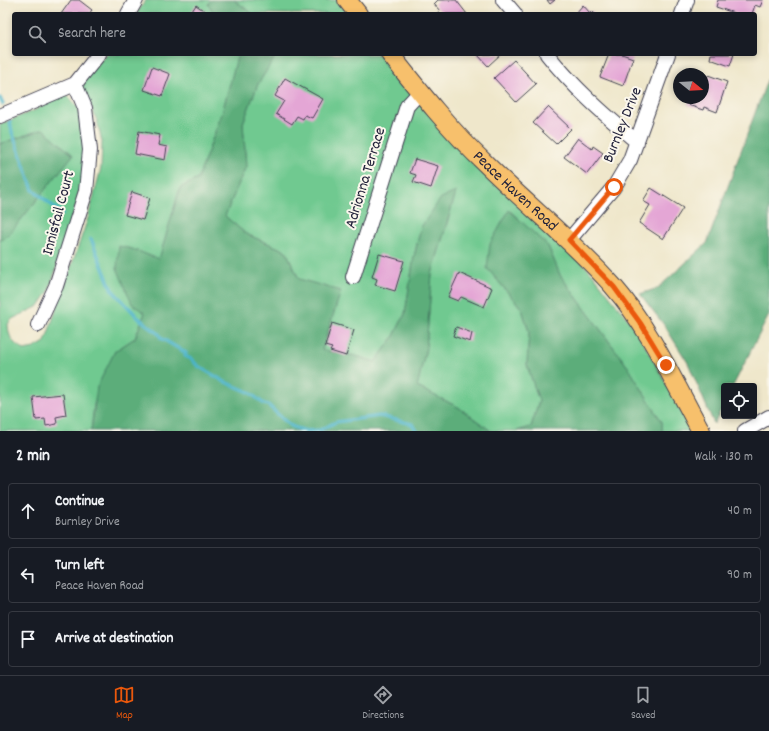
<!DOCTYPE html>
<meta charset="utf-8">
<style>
:root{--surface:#171b24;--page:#20242c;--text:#f1f3f6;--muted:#9ea1a6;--line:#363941;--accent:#ea580c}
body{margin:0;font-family:Dekko,sans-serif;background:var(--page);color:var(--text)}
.controls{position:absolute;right:12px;bottom:12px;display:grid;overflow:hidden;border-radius:4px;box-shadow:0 2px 6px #0003}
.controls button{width:36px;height:36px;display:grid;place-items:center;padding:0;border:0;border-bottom:1px solid var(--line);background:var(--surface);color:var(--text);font:20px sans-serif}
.compass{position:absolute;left:673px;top:68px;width:36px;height:36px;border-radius:50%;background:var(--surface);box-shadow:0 2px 6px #0003;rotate:108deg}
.stop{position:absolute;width:12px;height:12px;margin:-9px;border:3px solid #ea580c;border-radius:50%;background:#fff}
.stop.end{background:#ea580c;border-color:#fff;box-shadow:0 1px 4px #0008}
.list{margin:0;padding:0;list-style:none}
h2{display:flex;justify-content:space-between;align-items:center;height:52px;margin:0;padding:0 16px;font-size:17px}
h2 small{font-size:13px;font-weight:400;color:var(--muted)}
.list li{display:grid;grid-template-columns:26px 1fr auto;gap:12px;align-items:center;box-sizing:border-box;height:56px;margin:0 8px 8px;padding:0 8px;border:1px solid var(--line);border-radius:4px}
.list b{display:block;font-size:15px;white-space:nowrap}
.list p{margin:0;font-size:13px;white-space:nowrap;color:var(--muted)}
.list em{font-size:13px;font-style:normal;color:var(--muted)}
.icon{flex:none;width:22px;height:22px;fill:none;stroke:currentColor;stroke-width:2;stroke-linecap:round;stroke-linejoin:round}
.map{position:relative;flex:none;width:769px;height:431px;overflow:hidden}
.search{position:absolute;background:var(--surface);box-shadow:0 2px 6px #0003;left:12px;right:12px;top:12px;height:44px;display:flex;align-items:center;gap:10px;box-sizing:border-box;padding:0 14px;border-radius:4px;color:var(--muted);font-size:15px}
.sheet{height:244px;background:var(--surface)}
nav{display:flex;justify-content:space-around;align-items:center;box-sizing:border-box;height:56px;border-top:1px solid var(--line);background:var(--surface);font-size:11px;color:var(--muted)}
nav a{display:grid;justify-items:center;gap:2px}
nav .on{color:var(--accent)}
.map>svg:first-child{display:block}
.green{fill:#6fc990;stroke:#487666}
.forest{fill:#5bad7a;stroke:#3e685a}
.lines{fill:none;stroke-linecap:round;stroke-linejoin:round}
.stream{stroke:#4bb4c9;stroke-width:3.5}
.building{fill:#e4a6d5}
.minor-casing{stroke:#414051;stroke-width:16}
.major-casing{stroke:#414051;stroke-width:20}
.minor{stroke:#fff;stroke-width:14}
.major{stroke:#f7c06c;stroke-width:18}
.route{stroke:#ea580c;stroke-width:5}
.labels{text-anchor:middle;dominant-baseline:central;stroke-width:4;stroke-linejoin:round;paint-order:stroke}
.street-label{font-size:16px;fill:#22223b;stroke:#fbf7ec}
</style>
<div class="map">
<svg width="769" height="431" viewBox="0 0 769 431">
<rect width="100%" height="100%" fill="#fbf7ec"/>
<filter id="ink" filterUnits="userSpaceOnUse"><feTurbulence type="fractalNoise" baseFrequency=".025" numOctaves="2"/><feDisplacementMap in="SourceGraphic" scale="8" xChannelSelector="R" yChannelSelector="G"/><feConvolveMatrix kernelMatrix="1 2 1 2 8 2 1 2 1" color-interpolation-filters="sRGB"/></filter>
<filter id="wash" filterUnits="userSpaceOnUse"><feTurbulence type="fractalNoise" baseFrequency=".012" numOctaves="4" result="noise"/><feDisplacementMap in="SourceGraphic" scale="16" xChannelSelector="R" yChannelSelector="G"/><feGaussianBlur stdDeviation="0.9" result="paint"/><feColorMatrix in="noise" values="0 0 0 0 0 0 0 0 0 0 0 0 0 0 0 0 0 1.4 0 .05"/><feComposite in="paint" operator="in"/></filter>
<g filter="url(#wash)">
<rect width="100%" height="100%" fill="#efe7cb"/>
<path class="green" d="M146,0h66l-4,4 7,10h-79z
M234,0h103l11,14h-95z
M106,54h132l-16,59 -24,66 -18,9 -21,72 -27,-11 -13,-2 26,66 -10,25 -20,13 -21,53 -3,27h-91v-190l11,-9 62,-77 -30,-26 -43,15v-20l33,-13 33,-17 12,13 7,20v50l-36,114 -10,15 -27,13 -4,5c1,15 4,18 16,26l10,-2 11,-6 43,-124 13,-50 1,-26 -5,-21 -10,-24 -5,-6v-10z
M277,54h105l210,219 39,50 17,27 44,81h-30v-9l-34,-55 -68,-92 -12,-29 -61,22 35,41 7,23 -2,33 12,36 -8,26 -14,4h-26l-33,-24 -41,-20 9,-39 6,-74 24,-82 -35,35 -7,30 -9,57 -12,24 -18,24 -19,-6 -34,-6 18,-58 -41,-13 -13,-28 -40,-17 -21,-18 21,-50 -3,-43 15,-39z"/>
<path class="forest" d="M212,0h22l19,14h-38l-7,-10z
M238,54h39l-19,30 -15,39 3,43 -21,50 21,18 40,17 13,28 42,12 -19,59 34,6 19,6 18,-24 12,-24 9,-57 7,-30 20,-29 15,-6 -24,82 -6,74 -9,39 41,20 33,24h-400l6,-44 18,-36 20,-13 10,-25 -13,-9 -15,-36 2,-22 13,3 27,10 21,-71 18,-9 24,-66z
M769,75v240l-36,71h-9v18l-10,20 -26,-61 -24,-38 -24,-31 18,-6 49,-45z
M43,129l30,26 -62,77 -11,9v-97z
M509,210l39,36 12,29 68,92 34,55v9h-145l14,-4 8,-26 -12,-36 2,-33 -7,-23 -35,-41 3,-24z"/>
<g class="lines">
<path class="stream" d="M0,98l3,6
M10,121l2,11 21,58 30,24
M91,239l21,51 22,23 2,3 23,18 2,4 25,15 -1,3 6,3 7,7 27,16 24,10 15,12 4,1 18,17 7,5 13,4 14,-1 16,-8 44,-6 32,8 5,7"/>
</g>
<g id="blocks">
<path class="building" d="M71,0h8l13,10 -3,4h-28z
M438,0h18l11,14h-31l4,-3 -6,-7z
M547,0h8l-5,4z
M718,0h45l-3,7 -5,-2 -3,9h-15l-21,-7z
M196,5l13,9h-19z
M583,5l7,8 2,-2 3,3h-20z
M477,54h24l-13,12z
M609,54h13l11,4 -10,28 -23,-9z
M711,54h23l-4,12 -20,-7z
M514,60l22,24 -20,18 -22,-24z
M152,67l18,7 -8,22 -18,-6z
M708,75l19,7 -10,30 -13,-5 -1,3 -15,-5 2,-7h13v-14l2,1z
M285,78l38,21 -11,19 -7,-3 -2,4 -6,-3 -5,8 -16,-10 8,-13 -9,-5z
M548,107l23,22 -15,15 -23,-21z
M139,131l21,4 -2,10 9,2 -2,13 -30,-6z
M578,138l14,11 1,-3 10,7 -16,21 -23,-17z
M415,159l23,7 -7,22 -18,-6 3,-7 -6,-2z
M651,188l32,20 -20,31 -24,-16 11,-18 -7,-4z
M132,192l18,6 -7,22 -18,-5z
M379,254l25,7 -9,30 -20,-6 2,-6 -5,-2z
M459,273l33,15 -8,19 -23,-10 -3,4 -10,-4z
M332,323l22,7 -8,26 -16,-5 2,-3 -7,-2z
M456,327l16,6 -2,9 -17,-6z
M63,394l3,21 -10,2 1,7 -11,2 -1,-7 -9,1 -3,-23z"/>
</g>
</g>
<g filter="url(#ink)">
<use href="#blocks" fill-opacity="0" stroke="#414051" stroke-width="1"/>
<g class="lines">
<g class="minor-casing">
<path id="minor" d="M503,0l12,14
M128,14l8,-14
M682,14l5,-14
M547,54c26,33 58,61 90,88
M0,116l75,-32 24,-30
M569,240l45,-53 16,-27 38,-106
M353,277l54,-171 13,-14
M38,325l18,-39 30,-95 4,-41 -5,-42 -10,-24
M745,431l24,-14"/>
</g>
<g class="major-casing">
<g id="major">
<path d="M347,0l11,14"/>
<path id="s1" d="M390,54c30,38 60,76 95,109 42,42 89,79 128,123 36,41 62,98 88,145"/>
</g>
</g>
<use href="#minor" class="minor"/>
<use href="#major" class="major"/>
</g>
</g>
<g class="lines" filter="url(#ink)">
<path class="route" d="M614,187l-45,53 45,47 27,37 25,41"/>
</g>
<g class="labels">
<g class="street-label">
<text transform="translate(623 125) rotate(-68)">Burnley Drive</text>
<text transform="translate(366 178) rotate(-73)">Adrionna Terrace</text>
<text stroke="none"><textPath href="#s1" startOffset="186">Peace Haven Road</textPath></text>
<text transform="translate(59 213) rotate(-75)">Innisfail Court</text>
</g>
</g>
</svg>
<div class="controls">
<button><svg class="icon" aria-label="locate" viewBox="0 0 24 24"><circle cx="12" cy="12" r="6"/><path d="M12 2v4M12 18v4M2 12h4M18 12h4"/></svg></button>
</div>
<svg class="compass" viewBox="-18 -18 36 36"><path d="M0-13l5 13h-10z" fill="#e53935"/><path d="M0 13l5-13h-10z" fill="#9ea1a6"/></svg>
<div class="stop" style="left:614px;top:187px"></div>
<div class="stop end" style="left:666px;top:365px"></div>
<div class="search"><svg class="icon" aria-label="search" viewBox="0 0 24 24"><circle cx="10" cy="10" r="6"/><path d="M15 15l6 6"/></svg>Search here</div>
</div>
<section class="sheet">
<h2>2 min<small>Walk · 130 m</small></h2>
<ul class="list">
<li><svg class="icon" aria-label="ahead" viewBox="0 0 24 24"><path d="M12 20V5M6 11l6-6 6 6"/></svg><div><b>Continue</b><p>Burnley Drive</p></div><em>40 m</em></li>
<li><svg class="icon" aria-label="left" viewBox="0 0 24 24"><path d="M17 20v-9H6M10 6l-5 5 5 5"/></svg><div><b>Turn left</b><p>Peace Haven Road</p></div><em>90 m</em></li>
<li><svg class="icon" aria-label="arrive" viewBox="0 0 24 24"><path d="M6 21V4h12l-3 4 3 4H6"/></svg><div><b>Arrive at destination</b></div></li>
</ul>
</section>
<nav>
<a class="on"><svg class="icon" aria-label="map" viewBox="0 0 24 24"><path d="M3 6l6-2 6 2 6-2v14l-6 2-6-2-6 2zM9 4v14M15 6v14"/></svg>Map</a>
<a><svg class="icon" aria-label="directions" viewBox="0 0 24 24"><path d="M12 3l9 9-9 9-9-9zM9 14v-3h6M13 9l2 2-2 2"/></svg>Directions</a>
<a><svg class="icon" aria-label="saved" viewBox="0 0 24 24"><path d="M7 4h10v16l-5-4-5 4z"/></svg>Saved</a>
</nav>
